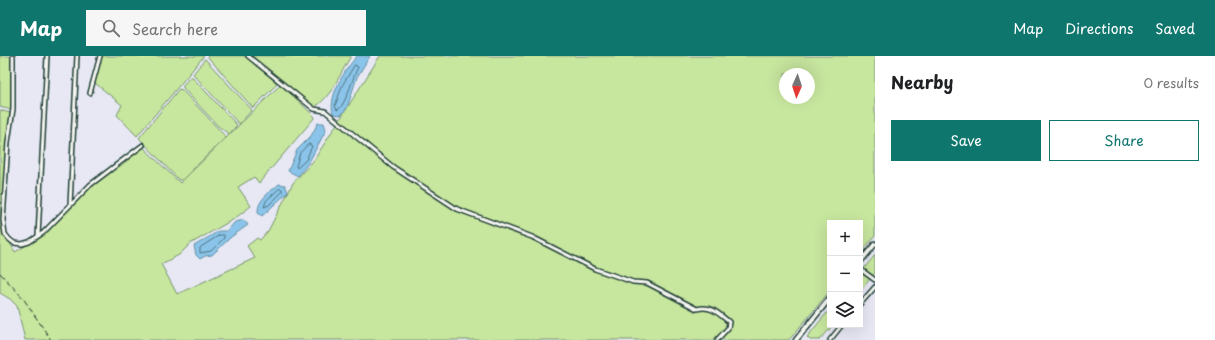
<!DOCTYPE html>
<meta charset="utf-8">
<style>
:root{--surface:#fff;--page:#f6f6f6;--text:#202124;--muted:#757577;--line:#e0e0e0;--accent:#0f766e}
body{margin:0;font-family:"Playpen Sans",sans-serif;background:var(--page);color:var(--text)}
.controls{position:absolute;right:12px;bottom:12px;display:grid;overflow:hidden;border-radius:0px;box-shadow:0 4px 16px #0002}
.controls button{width:36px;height:36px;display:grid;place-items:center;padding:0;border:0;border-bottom:1px solid var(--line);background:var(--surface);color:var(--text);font:20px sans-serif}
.compass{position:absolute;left:779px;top:12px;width:36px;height:36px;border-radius:50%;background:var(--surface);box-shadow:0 4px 16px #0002;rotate:183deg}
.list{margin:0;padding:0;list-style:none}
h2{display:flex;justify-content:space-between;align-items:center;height:52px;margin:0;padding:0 16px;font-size:17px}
h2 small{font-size:13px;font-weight:400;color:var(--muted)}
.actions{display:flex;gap:8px;padding:12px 16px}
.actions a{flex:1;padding:9px 0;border:1px solid var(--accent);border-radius:0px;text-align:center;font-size:14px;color:var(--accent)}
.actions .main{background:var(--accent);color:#fff}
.icon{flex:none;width:22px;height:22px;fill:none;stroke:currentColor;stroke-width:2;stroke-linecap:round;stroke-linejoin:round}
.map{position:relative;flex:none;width:875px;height:284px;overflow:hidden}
header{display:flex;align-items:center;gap:24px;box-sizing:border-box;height:56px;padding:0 20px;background:var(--accent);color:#fff}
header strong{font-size:19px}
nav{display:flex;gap:22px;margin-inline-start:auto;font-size:14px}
.search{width:280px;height:36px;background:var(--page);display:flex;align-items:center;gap:10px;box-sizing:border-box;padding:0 14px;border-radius:0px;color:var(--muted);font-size:15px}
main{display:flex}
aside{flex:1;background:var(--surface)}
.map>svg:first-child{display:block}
.green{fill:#c7e69e;stroke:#739269;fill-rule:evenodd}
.water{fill:#8bc4ea;stroke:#608ea1}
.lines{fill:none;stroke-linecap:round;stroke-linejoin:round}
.shore{stroke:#4a737d;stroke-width:1}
.street-casing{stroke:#1f3d34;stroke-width:6}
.secondary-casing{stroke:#1f3d34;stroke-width:7}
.street{stroke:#f6f6f2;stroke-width:3}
.secondary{stroke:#f6f6f2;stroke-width:4}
.rail{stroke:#1f3d34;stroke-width:1;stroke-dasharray:6 3;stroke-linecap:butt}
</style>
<header>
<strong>Map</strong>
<div class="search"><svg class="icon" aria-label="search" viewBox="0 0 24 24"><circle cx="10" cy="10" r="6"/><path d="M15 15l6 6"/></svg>Search here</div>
<nav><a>Map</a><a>Directions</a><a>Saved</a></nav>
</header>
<main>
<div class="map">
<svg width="875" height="284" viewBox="0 0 875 284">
<rect width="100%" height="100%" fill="#e7e8f4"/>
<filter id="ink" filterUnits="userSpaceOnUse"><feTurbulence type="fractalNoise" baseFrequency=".025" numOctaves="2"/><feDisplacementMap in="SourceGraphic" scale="8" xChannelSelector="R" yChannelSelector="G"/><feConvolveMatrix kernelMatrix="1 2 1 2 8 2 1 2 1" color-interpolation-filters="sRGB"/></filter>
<g filter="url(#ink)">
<path class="green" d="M0,0h12v54l-12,-3z
M101,0h103l-67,80 -20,-21 5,-10 -27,-22z
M207,0h39l30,26v3l-23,23z
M249,0h102c-12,19 -18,39 -37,52z
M380,0h495v180l-15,18v-31h-30v68l-41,49h-764l-8,-34 -7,-7 -10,-6v-183l10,3 -9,114 14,25c33,-18 50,-41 77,-66 15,-15 34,-26 51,-39l37,36 101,-99 34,33 -56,66 -5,-6 -16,10 13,19 -17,13 -44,25 -11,11 -18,9 16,30 78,-36 -8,-12 10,-8 3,2 8,-9 25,-48 21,-23zM785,18h24v24h-24z
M205,3l47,51 -13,14 -46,-50z
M191,20l46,49 -8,9 -11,-8 -35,-38v-3z
M179,33l3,1 44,47 -44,43h-3l-40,-42z
M875,199v18l-15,18v-18z
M830,253v16h3l-13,15h-10l-3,-3z"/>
<path class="water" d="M357,0h13l-13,21 -10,31 -6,7 -8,-1c-5,-19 12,-44 24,-58z
M318,67h6l2,7 -17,32 -11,14 -10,-5 9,-21 14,-14z
M279,128l6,1 3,7 -26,24 -4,-3c-1,-13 12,-21 21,-29z
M244,164l4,5 -17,12 -19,18 -7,1 -5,3 -4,-4 -2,-9 25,-15h8l8,-9z"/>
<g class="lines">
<path class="shore" d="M355,9l3,2c-5,9 -13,41 -21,43l-2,-4 7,-20z
M309,88l3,2 -6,14 -9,8 -1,-2 4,-13z
M279,133h3v3l-13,13 -5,2 2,-6z
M220,179h4v3l-13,13 -11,2v-5z"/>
<g class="street-casing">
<path id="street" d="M13,0v53l-5,33 -5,78 2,14 4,5 5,4 8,1 7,-2 14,-9 47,-48 53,-40
M248,0l66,53 11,2 68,56 64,42 75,28 63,32 38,13 14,1 50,26c14,-4 21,4 32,13l-1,6 -11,12
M90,37l10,-37
M70,149l7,-149
M38,180l9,-180
M860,213l15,11
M860,248l15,-17
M830,284l12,-15"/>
</g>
<g class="secondary-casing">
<path id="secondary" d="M860,206l15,-18
M796,284l34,-42"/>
</g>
<use href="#street" class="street"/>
<use href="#secondary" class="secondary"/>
<path class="rail" d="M0,217l23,25 28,42"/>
</g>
</g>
</svg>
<div class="controls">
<button>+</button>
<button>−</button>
<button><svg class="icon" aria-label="layers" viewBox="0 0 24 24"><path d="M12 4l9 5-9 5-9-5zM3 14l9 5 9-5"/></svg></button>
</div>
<svg class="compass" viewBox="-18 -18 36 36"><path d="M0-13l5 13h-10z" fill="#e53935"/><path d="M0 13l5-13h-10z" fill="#757577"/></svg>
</div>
<aside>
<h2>Nearby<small>0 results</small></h2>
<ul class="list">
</ul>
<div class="actions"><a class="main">Save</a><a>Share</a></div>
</aside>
</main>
